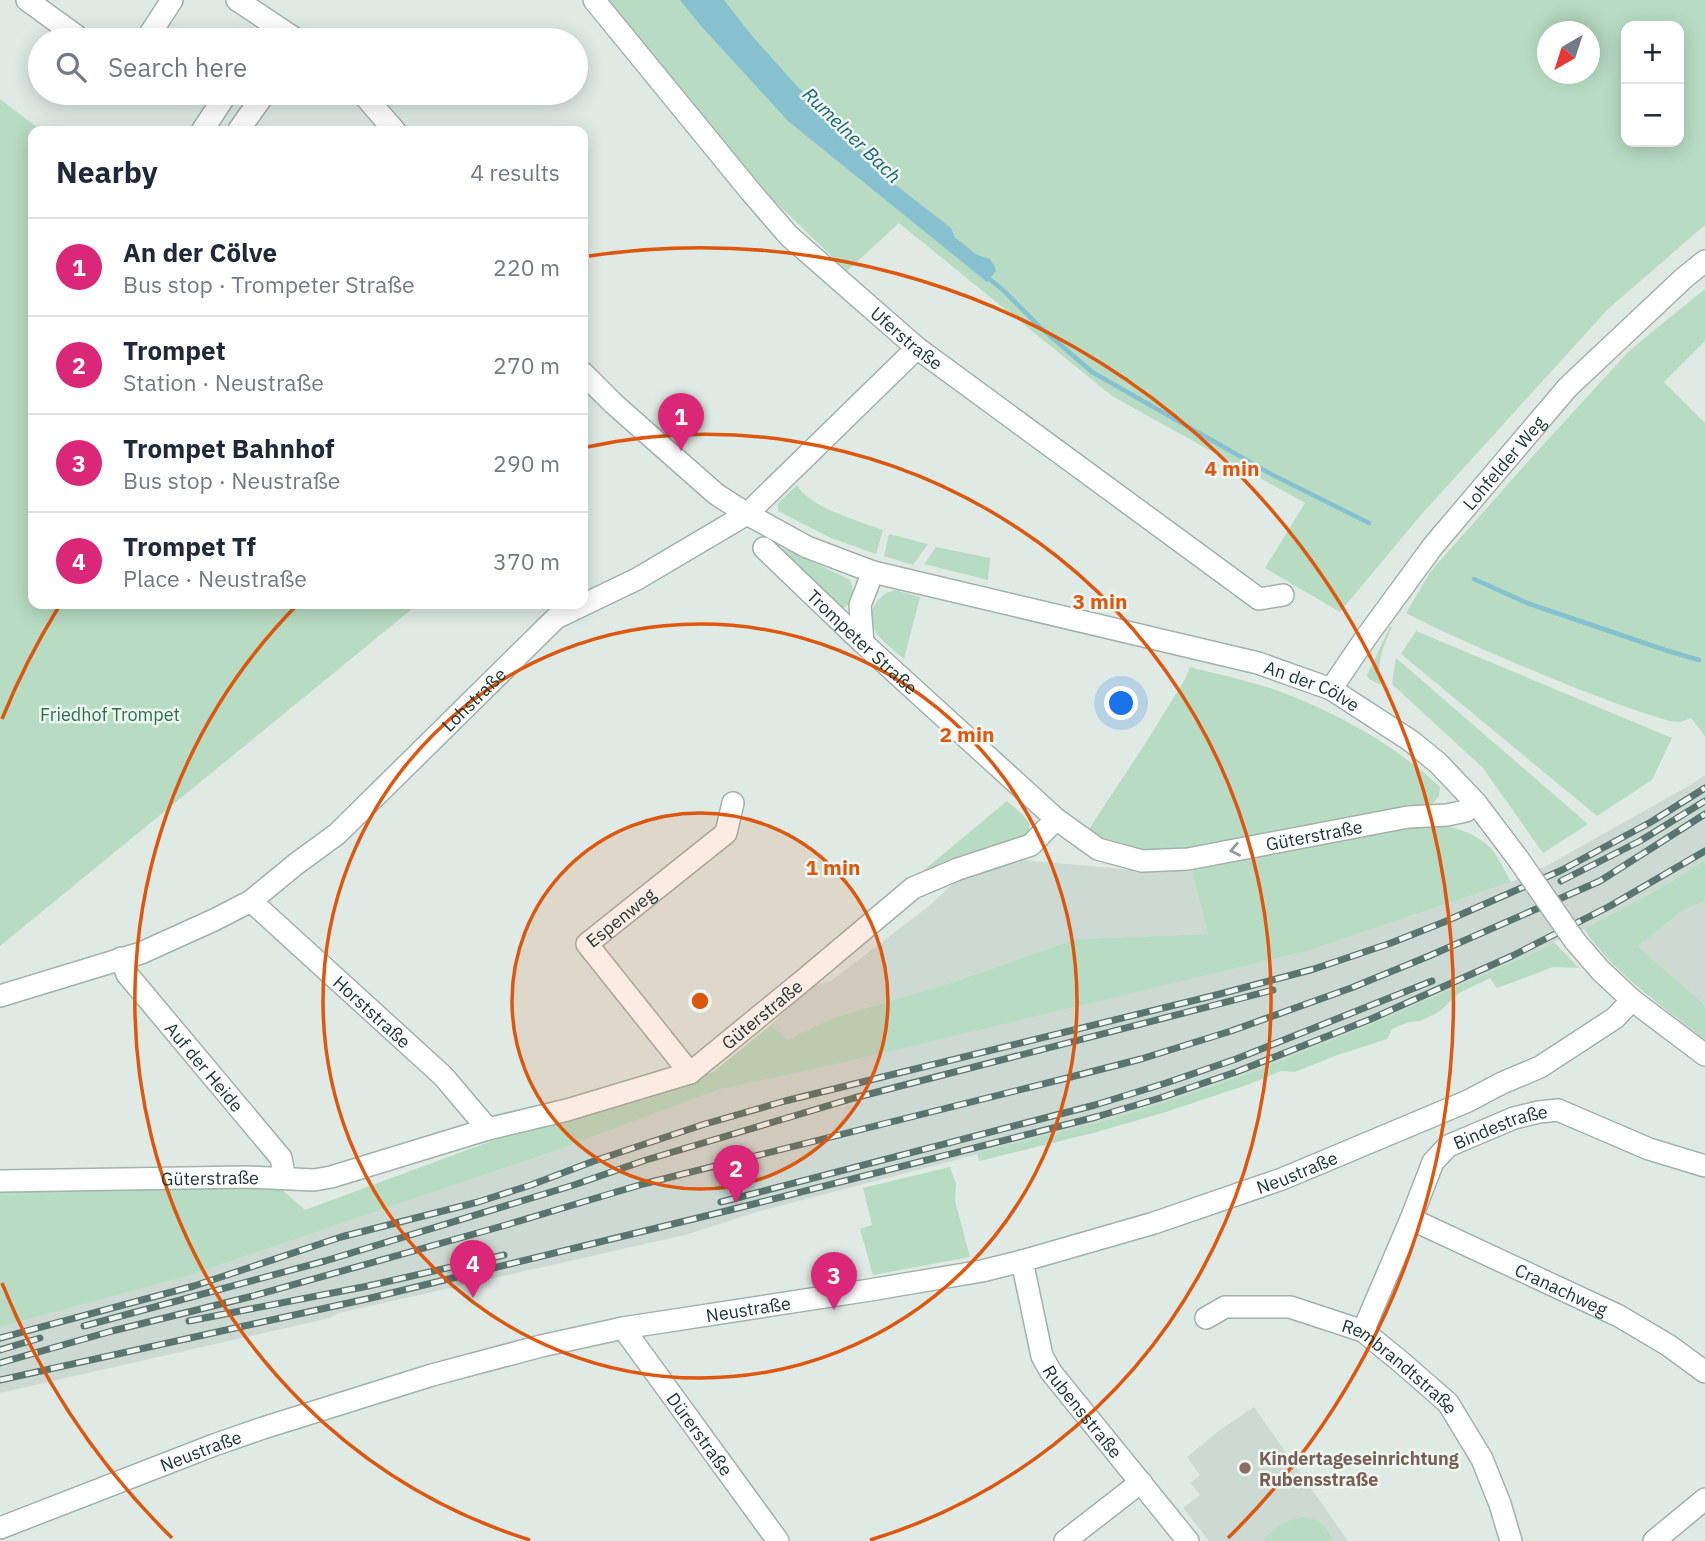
<!DOCTYPE html>
<meta charset="utf-8">
<style>
:root{--surface:#fff;--page:#f6f6f7;--text:#1f2937;--muted:#747a83;--line:#e0e1e3;--accent:#db2777}
body{margin:0;font-family:"IBM Plex Sans",sans-serif;background:var(--page);color:var(--text)}
.controls{position:absolute;right:21px;top:21px;display:grid;overflow:hidden;border-radius:14px;box-shadow:0 4px 18px #0003}
.controls button{width:63px;height:63px;display:grid;place-items:center;padding:0;border:0;border-bottom:2px solid var(--line);background:var(--surface);color:var(--text);font:35px sans-serif}
.compass{position:absolute;left:1537px;top:21px;width:63px;height:63px;border-radius:50%;background:var(--surface);box-shadow:0 4px 18px #0003;rotate:219deg}
.you{position:absolute;left:1122px;top:704px;width:24px;height:24px;margin:-18px;border:5px solid #fff;border-radius:50%;background:#1a73e8;box-shadow:0 0 0 10px #1a73e833}
.badge{display:grid;place-items:center;width:46px;height:46px;border-radius:50%;background:var(--accent);color:#fff;font-size:23px;font-weight:700}
.pin{position:absolute;translate:-50% -58px;filter:drop-shadow(0 2px 4px #0008)}
.pin::after{content:'';position:absolute;top:37px;width:24px;height:21px;background:inherit;clip-path:polygon(0 0,100% 0,50% 100%)}
.list{margin:0;padding:0;list-style:none}
h2{display:flex;justify-content:space-between;align-items:center;height:91px;margin:0;padding:0 28px;font-size:30px}
h2 small{font-size:23px;font-weight:400;color:var(--muted)}
.list li{display:grid;grid-template-columns:46px 1fr auto;gap:21px;align-items:center;box-sizing:border-box;height:98px;padding:0 28px;border-top:2px solid var(--line)}
.list b{display:block;font-size:26px;white-space:nowrap}
.list p{margin:0;font-size:23px;white-space:nowrap;color:var(--muted)}
.list em{font-size:23px;font-style:normal;color:var(--muted)}
.icon{flex:none;width:38px;height:38px;fill:none;stroke:currentColor;stroke-width:2;stroke-linecap:round;stroke-linejoin:round}
.map{position:relative;flex:none;width:1705px;height:1541px;overflow:hidden}
.search{position:absolute;background:var(--surface);box-shadow:0 4px 18px #0003;left:28px;top:28px;width:560px;height:77px;display:flex;align-items:center;gap:18px;box-sizing:border-box;padding:0 24px;border-radius:38px;color:var(--muted);font-size:26px}
.panel{position:absolute;background:var(--surface);box-shadow:0 4px 18px #0003;left:28px;top:126px;width:560px;height:483px;border-radius:14px}
.map>svg:first-child{display:block}
.built{fill:#cddad4}
.green{fill:#b8dbc3;fill-rule:evenodd}
.water{fill:#87c1cf}
.lines{fill:none;stroke-linecap:round;stroke-linejoin:round}
.stream{stroke:#87c1cf;stroke-width:4.5}
.minor-casing{stroke:#a2b1ac;stroke-width:24}
.minor{stroke:#fff;stroke-width:21}
.rail-casing{stroke:#5a756f;stroke-width:7}
.rail{stroke:#eff7f3;stroke-width:4.5;stroke-dasharray:13;stroke-linecap:butt}
.minor-bridge-casing{stroke:#a2b1ac;stroke-width:24;stroke-linecap:butt}
.minor-bridge{stroke:#fff;stroke-width:21}
.oneway{stroke:#909c9a}
.ring{fill:none;stroke:#de570e;stroke-width:3.5}
.education-dot{fill:#8d6e63;stroke:#eff7f3;stroke-width:2.5}
.labels{text-anchor:middle;dominant-baseline:central;stroke-width:5;stroke-linejoin:round;paint-order:stroke}
.street-label{font-size:18px;fill:#203934;stroke:#eff7f3}
.park-label{font-size:18px;fill:#2b6f49;stroke:#eff7f3}
.education-label{font-size:18px;font-weight:bold;fill:#785e54;stroke:#eff7f3;text-anchor:start}
.water-label{font-size:19px;font-style:italic;fill:#1c6174;stroke:#eff7f3}
.centre{fill:#de570e;stroke:#eff7f3;stroke-width:3.5}
.ring-label{font-size:21px;text-anchor:middle;font-weight:bold;fill:#de570e;stroke:#eff7f3;stroke-width:5;stroke-linejoin:round;paint-order:stroke}
</style>
<div class="map">
<svg width="1705" height="1541" viewBox="0 0 1705 1541">
<rect width="100%" height="100%" fill="#dfeae5"/>
<path class="built" d="M1705,775v85l-44,28 -77,41 -30,13 -14,8 -163,72 -132,53 -79,27 -69,21 -337,88 -75,24 -346,78 -9,5 -330,75v-66l187,-51 373,-127 158,-59 589,-139 204,-69 37,-17 144,-81z
M1023,860l99,9 70,2 16,63 -132,5 -125,44 -118,35 -47,23 -15,-16 40,-39 20,-5 98,-75 30,-28z
M1705,901v104l-67,-59 47,-37z
M1254,1407l94,134h-139l-26,-33 17,-13 -10,-12 10,-8 -13,-18 33,-27z"/>
<path class="green" d="M605,0h1100v225l-97,84 -188,207 -80,96 -75,-44 40,-65 -193,-107 -213,-173 -52,48 -83,-80zM1626,26h53v116h-53zM1548,32h42v42h-42z
M0,99l42,32h-9v473h385l-418,342z
M1705,289v52l-41,41 41,41v313l-14,-18 -11,4 -10,-1c-33,-9 -65,-22 -97,-34 -56,-23 -113,-46 -167,-74l25,-42 101,-114 98,-107z
M797,485c12,23 63,36 86,45l-7,24 -45,-16 -53,-27v-8z
M889,534l39,10 -15,21 -29,-9z
M936,547l54,11 -2,22 -64,-16z
M780,548l8,2 62,30c5,12 4,23 -9,29l-63,-58z
M894,590l26,7 -16,62c-16,-14 -45,-32 -28,-56 5,-7 10,-10 18,-13z
M1390,627h2c-9,19 -16,37 -11,58l-12,-6 -2,-4z
M1416,631l256,107 -20,42 -55,36 -196,-162z
M1396,658l192,166 -45,29 -60,-85 -91,-84z
M1190,667c29,8 60,14 89,24 59,23 114,52 161,96l-1,9 -7,8 -270,50c-29,-4 -50,-6 -75,-22l60,-91 38,-62z
M1007,801l15,13 8,10 -2,9 -5,6 -83,24 -17,14 -5,-2z
M1416,823c27,2 59,5 78,29 6,9 11,20 17,30l-204,69 -454,109 -135,30 -158,59 -373,127 -187,51v-139l279,-1 26,23 200,-74 208,-64 58,-47 16,15 46,-22 118,-35 125,-44 132,-5 -16,-63z
M1705,860v41l-20,8 -47,37 67,59v35c-42,-34 -91,-66 -121,-111l77,-41z
M1554,942l25,26 -26,-1 -56,21 -7,-10 -31,15 -20,19 -19,9 -11,1 -17,7 -5,10 -52,17 -40,16 -14,-1 -34,14 -78,26 -72,21 -118,29 -2,-8 120,-30 69,-21 79,-27 132,-53 163,-72z
M950,1167l6,17 -1,17 15,56 -97,18 -13,-46 12,-4 -9,-37z
M1302,1517c17,2 25,7 30,24h-69c9,-14 23,-20 39,-24z"/>
<path class="water" d="M680,0h44l29,37 42,47 102,102 54,42 4,10c8,5 12,9 19,15 10,7 17,0 22,18l-9,11 -199,-161 -87,-95z"/>
<g class="lines">
<path class="stream" d="M987,277l16,13 37,37 52,45 179,102 98,49
M1474,579l53,24 138,47 34,10"/>
<g class="minor-casing">
<g id="minor">
<path d="M27,0l55,40"/>
<path d="M237,0l60,40"/>
<path id="s1" d="M594,0l157,192 38,44 128,112 342,251 24,-4"/>
<path d="M146,40l26,-40"/>
<path d="M362,93l33,38"/>
<path d="M202,131l25,-38"/>
<path d="M238,131l27,-38"/>
<path id="s2" d="M583,373l31,31 102,90 31,20 60,33 66,25 385,91 73,26 80,52 27,22 38,40 43,57"/>
<path id="s3" d="M764,548l99,95 193,176 42,30 44,12 46,-2 220,-42 39,-2 19,-4 10,-8"/>
<path d="M863,643l-3,-38 13,-33"/>
<path id="s4" d="M1331,689l36,-53 66,-90 135,-159 117,-110 20,-16"/>
<path id="s5" d="M251,901l192,175 45,53"/>
<path d="M1575,941l25,29 32,30 73,55"/>
<path id="s6" d="M121,958l6,16 154,184 4,20"/>
<path id="s7" d="M0,996l141,-43 73,-33 37,-19 45,-37 41,-30 219,-216 81,-39 110,-65 170,-166"/>
<path id="s8" d="M690,1073l-103,-129 139,-111 7,-30"/>
<path id="s9" d="M0,1181l246,-4 68,3 17,-3 157,-48 79,-19 123,-37 116,-95 107,-90 45,-19 73,-24 25,-26"/>
<path id="s10" d="M1411,1219l208,97 49,29 37,27"/>
<path id="s11" d="M1022,1261l20,95 9,16 137,169"/>
<path id="s12" d="M1206,1318l19,-11h65l73,24 38,31 47,41 34,56 18,45 11,37"/>
<path id="s13" d="M623,1328l155,213"/>
<path id="s14" d="M1363,1331l48,-112 22,-57 15,-16 66,-28 25,-6 19,-2 91,39 56,17"/>
<path id="s15" d="M0,1528l214,-83 49,-17 169,-53 109,-29 82,-18 247,-38 112,-19 40,-10 132,-38 128,-44 186,-78 34,-18 38,-16 75,-49 17,-18"/>
<path d="M1065,1541l76,-59"/>
<path d="M1654,1541l51,-42"/>
</g>
</g>
<use href="#minor" class="minor"/>
<g class="rail-casing">
<path id="rail" d="M1561,881l79,-40 65,-40
M721,1202l374,-97 71,-22 70,-24 196,-78
M189,1321l179,-35 136,-31
M84,1326l241,-65 249,-76 72,-25 208,-62 419,-108
M0,1338l194,-52 147,-49 137,-35 53,-17 63,-24 111,-37 80,-23 435,-107 94,-25 77,-26 53,-21 118,-52 89,-48 54,-34
M0,1350l40,-12
M0,1363l112,-32 141,-35 253,-71 137,-41 420,-105 78,-20 90,-28 120,-43 78,-32 171,-75 105,-67
M0,1380l371,-82 355,-87 370,-94 64,-19 76,-26 135,-53 141,-63 98,-50 95,-55"/>
</g>
<use href="#rail" class="rail"/>
<g class="minor-bridge-casing">
<path id="minor-bridge" d="M1519,860l56,81"/>
</g>
<use href="#minor-bridge" class="minor-bridge"/>
</g>
<defs><path id="oneway-chevron" d="M-2-3.5L2.5 0L-2 3.5" fill="none" stroke-width="1.6" stroke-linecap="round" stroke-linejoin="round" transform="scale(1.75)"/></defs>
<use class="oneway" href="#oneway-chevron" transform="translate(1235 850) rotate(169)"/>
<circle cx="700" cy="1001" r="188" fill="#de570e" fill-opacity=".12"/>
<g class="ring">
<circle cx="700" cy="1001" r="188"/>
<circle cx="700" cy="1001" r="377"/>
<path d="M530 1540A565 565 0 0 1 297 605M587 447A565 565 0 0 1 870 1540"/>
<path d="M172 1538A753 753 0 0 1 2 1283M2 719A753 753 0 0 1 58 608M589 256A753 753 0 0 1 1228 1538"/>
</g>
<circle class="education-dot" cx="1245" cy="1468" r="7"/>
<g class="labels">
<g class="street-label">
<text stroke="none"><textPath href="#s1" startOffset="462">Uferstraße</textPath></text>
<text stroke="none"><textPath href="#s4" startOffset="285">Lohfelder Weg</textPath></text>
<text stroke="none"><textPath href="#s3" startOffset="136">Trompeter Straße</textPath></text>
<text stroke="none"><textPath href="#s2" startOffset="810">An der Cölve</textPath></text>
<text stroke="none"><textPath href="#s7" startOffset="570">Lohstraße</textPath></text>
<text stroke="none"><textPath href="#s3" startOffset="670">Güterstraße</textPath></text>
<text stroke="none"><textPath href="#s8" startOffset="208">Espenweg</textPath></text>
<text stroke="none"><textPath href="#s5" startOffset="164">Horststraße</textPath></text>
<text stroke="none"><textPath href="#s9" startOffset="798">Güterstraße</textPath></text>
<text stroke="none"><textPath href="#s6" startOffset="138">Auf der Heide</textPath></text>
<text stroke="none"><textPath href="#s14" startOffset="261">Bindestraße</textPath></text>
<text stroke="none"><textPath href="#s15" startOffset="1349">Neustraße</textPath></text>
<text stroke="none"><textPath href="#s9" startOffset="210">Güterstraße</textPath></text>
<text stroke="none"><textPath href="#s10" startOffset="166">Cranachweg</textPath></text>
<text stroke="none"><textPath href="#s15" startOffset="782">Neustraße</textPath></text>
<text stroke="none"><textPath href="#s12" startOffset="214">Rembrandtstraße</textPath></text>
<text stroke="none"><textPath href="#s11" startOffset="166">Rubensstraße</textPath></text>
<text stroke="none"><textPath href="#s13" startOffset="131">Dürerstraße</textPath></text>
<text stroke="none"><textPath href="#s15" startOffset="215">Neustraße</textPath></text>
</g>
<g class="park-label">
<text x="110" y="714">Friedhof Trompet</text>
</g>
<g class="education-label">
<text x="1259" y="1458">Kindertageseinrichtung<tspan x="1259" dy="21">Rubensstraße</tspan></text>
</g>
<g class="water-label">
<text transform="translate(852 135) rotate(44)">Rumelner Bach</text>
</g>
</g>
<circle cx="700" cy="1001" r="10" class="centre"/>
<g class="ring-label">
<text x="1232" y="476">4 min</text>
<text x="1100" y="609">3 min</text>
<text x="967" y="742">2 min</text>
<text x="833" y="875">1 min</text>
</g>
</svg>
<div class="controls">
<button>+</button>
<button>−</button>
</div>
<svg class="compass" viewBox="-18 -18 36 36"><path d="M0-13l5 13h-10z" fill="#e53935"/><path d="M0 13l5-13h-10z" fill="#747a83"/></svg>
<div class="you"></div>
<div class="pin badge" style="left:681px;top:451px">1</div>
<div class="pin badge" style="left:736px;top:1203px">2</div>
<div class="pin badge" style="left:834px;top:1310px">3</div>
<div class="pin badge" style="left:473px;top:1298px">4</div>
<div class="search"><svg class="icon" aria-label="search" viewBox="0 0 24 24"><circle cx="10" cy="10" r="6"/><path d="M15 15l6 6"/></svg>Search here</div>
<section class="panel">
<h2>Nearby<small>4 results</small></h2>
<ul class="list">
<li><span class="badge">1</span><div><b>An der Cölve</b><p>Bus stop · Trompeter Straße</p></div><em>220 m</em></li>
<li><span class="badge">2</span><div><b>Trompet</b><p>Station · Neustraße</p></div><em>270 m</em></li>
<li><span class="badge">3</span><div><b>Trompet Bahnhof</b><p>Bus stop · Neustraße</p></div><em>290 m</em></li>
<li><span class="badge">4</span><div><b>Trompet Tf</b><p>Place · Neustraße</p></div><em>370 m</em></li>
</ul>
</section>
</div>
